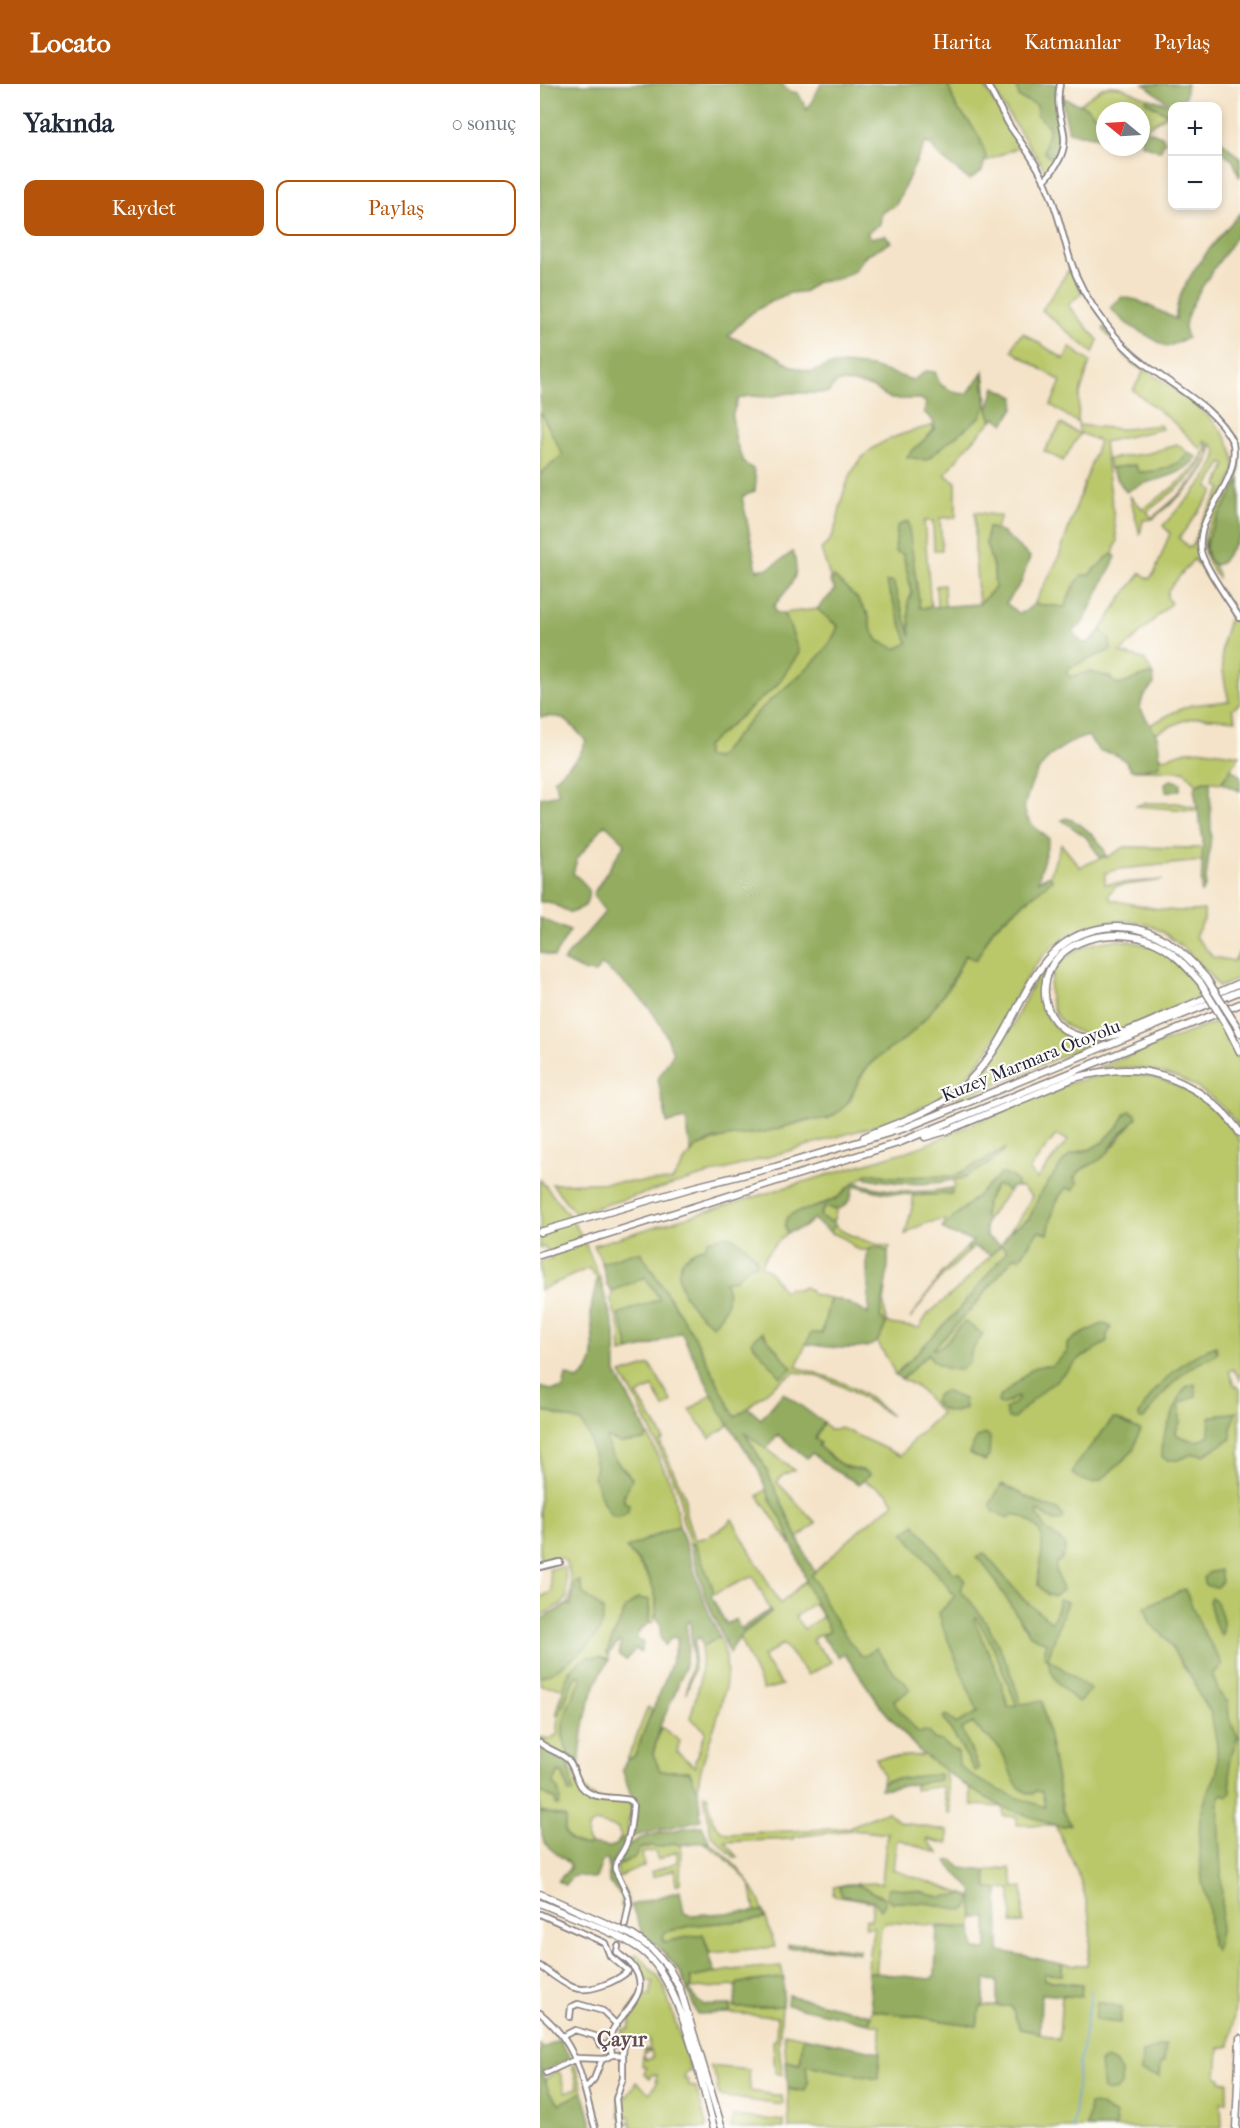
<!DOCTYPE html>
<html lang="tr">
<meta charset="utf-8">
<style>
:root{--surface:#fff;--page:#f2f2f3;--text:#1f2937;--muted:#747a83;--line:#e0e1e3;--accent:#b45309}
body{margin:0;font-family:"IM FELL French Canon",serif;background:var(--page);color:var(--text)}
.controls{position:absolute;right:18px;top:18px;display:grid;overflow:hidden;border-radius:12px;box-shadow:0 3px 9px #0003}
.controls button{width:54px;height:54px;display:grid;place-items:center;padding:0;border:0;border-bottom:2px solid var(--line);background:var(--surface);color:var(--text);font:30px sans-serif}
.compass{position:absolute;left:556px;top:18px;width:54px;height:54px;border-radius:50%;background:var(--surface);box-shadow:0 3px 9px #0003;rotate:288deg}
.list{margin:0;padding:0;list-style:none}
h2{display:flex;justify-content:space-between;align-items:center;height:78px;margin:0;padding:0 24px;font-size:26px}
h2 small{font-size:20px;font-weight:400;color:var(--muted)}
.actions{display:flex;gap:12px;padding:18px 24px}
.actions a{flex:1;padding:14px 0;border:2px solid var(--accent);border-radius:12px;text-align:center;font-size:21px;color:var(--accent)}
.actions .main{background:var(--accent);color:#fff}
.map{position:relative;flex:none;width:700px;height:2044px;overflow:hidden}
header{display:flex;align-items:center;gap:36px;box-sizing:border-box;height:84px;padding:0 30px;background:var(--accent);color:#fff}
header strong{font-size:28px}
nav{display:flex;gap:33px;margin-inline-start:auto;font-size:21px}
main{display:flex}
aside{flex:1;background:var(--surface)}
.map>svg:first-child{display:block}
.green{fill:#bac86a;stroke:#6e7552;stroke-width:1.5;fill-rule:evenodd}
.forest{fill:#93ac5e;stroke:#5a674c;stroke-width:1.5;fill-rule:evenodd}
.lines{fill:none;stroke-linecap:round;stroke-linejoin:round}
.stream{stroke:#74a5df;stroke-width:1.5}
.minor-casing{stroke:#8b8282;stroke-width:8}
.highway-casing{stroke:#8b8282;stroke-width:9}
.minor{stroke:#fff;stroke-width:4.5}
.highway{stroke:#fff;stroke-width:6}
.highway-bridge-casing{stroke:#8b8282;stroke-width:9;stroke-linecap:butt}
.highway-bridge{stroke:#fff;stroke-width:6}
.labels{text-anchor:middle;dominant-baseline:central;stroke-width:4.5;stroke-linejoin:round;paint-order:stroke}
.street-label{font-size:18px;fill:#22223b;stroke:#fdfcf7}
.quarter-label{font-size:21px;font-weight:bold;fill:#634c52;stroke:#fdfcf7}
</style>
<header>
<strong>Locato</strong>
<nav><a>Harita</a><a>Katmanlar</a><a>Paylaş</a></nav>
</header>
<main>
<aside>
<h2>Yakında<small>0 sonuç</small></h2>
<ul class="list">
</ul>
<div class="actions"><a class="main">Kaydet</a><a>Paylaş</a></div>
</aside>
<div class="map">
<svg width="700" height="2044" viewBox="0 0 700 2044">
<rect width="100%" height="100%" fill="#fdfcf7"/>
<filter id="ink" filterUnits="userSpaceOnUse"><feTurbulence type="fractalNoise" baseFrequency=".0167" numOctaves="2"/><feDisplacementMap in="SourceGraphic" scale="12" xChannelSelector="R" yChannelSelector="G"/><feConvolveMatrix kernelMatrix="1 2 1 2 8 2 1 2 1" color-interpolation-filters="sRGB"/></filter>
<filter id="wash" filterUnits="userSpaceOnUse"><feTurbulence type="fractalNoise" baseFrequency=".008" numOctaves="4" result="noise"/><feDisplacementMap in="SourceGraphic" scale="24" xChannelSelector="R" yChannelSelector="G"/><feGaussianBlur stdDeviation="1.35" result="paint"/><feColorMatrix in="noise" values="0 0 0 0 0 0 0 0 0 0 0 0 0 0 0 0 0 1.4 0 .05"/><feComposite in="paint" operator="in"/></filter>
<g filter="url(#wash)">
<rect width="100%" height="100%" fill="#f4e3c8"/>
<path class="green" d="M443,0l38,62 -37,16 2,-5 -16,-34 -14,-16 -8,-22z
M451,0h25c1,13 10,17 21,21v10l13,12 -6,25 13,6 -11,13 -45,-68z
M570,2l11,1 26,11 -1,4 22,12 -23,15 -4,-1v-17h-36v12c-10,-5 -15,-15 -25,-19l22,-16z
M530,184l12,25 -14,12 30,35 -5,13 -51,-43z
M565,243c10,14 24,28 38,40 29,24 97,57 91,104 -6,27 -41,54 -36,83 3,16 33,48 41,66 1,10 1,68 1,83l-8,6 4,11 -38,-3 -13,3 -30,13 -5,-8 24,-13 17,-7 38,-4c-5,-19 -9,-40 -6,-60 1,-9 7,-18 6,-27 -1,-8 -29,-46 -35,-55l-26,31 -1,8 4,5 -51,50 24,6 9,16h-8l-25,10 -7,-3 -3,-5 -20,-5 -21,5 -3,-4 4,-6 40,-17v-10l-9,-10 21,-33 19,-24 8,6 6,-7 15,-39 -7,-7c16,-20 52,-49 54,-76l-5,-6c-3,33 -36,54 -59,75l-10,1 -3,15 -10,-39 13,13c24,-19 57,-35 64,-66l-2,-2 -4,8 -29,-28 -39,-31 11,-19 -12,-7 -29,-35zM669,360c9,21 -41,61 -57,74l-5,-6c22,-19 57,-37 62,-68zM682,379l4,2 -9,21 5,3 -19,29 -10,27 -4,3 -10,-10 35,-47 -6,-5z
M483,249l41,26 6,-12 20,15 -11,35 -1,26 -27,-18 10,-24 -49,-30 4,-11z
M444,286l4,40 4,10 -28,30 -19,25 11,7v35l-16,1 2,32h-8l-1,-29h-9l7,87h-11l-6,-36 -11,-18 9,39 -4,9 3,39 -25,-59 23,61 -13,6 -18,-8 -7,-12 -3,-15 -34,-37 -3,3 -10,-31c14,-10 15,-25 19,-41 11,-59 41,-69 94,-83 -1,13 -19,20 -27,32l20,3 59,-54 -3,-34z
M0,327l23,44 -23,19z
M521,340l19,10 -17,27 -19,-10z
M538,341l43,4 39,-4 2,4 -58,13 13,99 -4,13 -41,35 -7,18 -31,-3 24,-45 41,-118 -19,-8z
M637,360l11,9c-10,15 -32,19 -50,19l-3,-7 -25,3 -2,-9 42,-6z
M700,374l-1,25c-9,17 -35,49 -34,67 1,12 14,16 13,28 -41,-50 19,-70 22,-120z
M435,428l26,4 -6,14 -7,-2 -2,15 8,27 1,18 -16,16 -4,-46z
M404,501l1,22h-8l-1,-21z
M277,525l21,18c-10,32 -55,60 -78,83 -15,15 -29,32 -43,48l-11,-1v-11l71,-61 13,-59 -7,-13z
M665,666l35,5 -19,28 -17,-2 -7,3 -13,-13 -43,-1 19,-5v-9l4,2 23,-7z
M605,719h32l22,5v3l-64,-5z
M521,760l19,23 26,-11v2l19,-11 79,1 -1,13 -84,8 -14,4v11l58,-4 -47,6 -7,8v3l3,3c31,6 60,14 92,10v10l-9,16 18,21 21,4 6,-10v27l-21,9c-16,-21 -36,-42 -58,-56 -40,-24 -97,-3 -123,31 -29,36 -37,81 -72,115 -26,26 -58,37 -92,49l-297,87h-2l-23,-29 120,-3 14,-22 11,-12 28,-10 39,-5 46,-12 18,-1 23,-19 4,-14 12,-18 13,-14 27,-17 19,-21 25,-31 14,-30 11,5 18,-32 58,-48 -2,-5z
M578,856c46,4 58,20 85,55 -29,12 -84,41 -113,39 -38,-2 -54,-48 -27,-74 15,-14 36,-19 55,-20z
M511,876c-24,41 -2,84 47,81l-148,62c19,-16 37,-33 50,-55 18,-28 27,-63 51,-88z
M676,938h4l20,40v65c-39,-49 -82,-63 -143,-59z
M586,989c47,4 89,27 114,68v239l-7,-11 -4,2 5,14 6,4v485l-5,133 -5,39 -11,2 -2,29 4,1v3l7,1 -1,20h-6l1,26h-433l-1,-39 9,2 11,-8 -2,-18 74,-13v-26l-11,-3 3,-13 105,16 3,-20h31l9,23 20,4 19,7 3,-45 19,1 1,-12 -38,-4 -1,-7 19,2v-11l25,1c11,-55 -8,-92 -32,-140h-38v-8l-14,-1v-9l-31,-2 -3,-17 -24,-17 6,43h-3l-6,-28 -27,4v-6l25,-4h-53l-5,3 1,-8 -7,-17 49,-3 -13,-12 -30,-35 -52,-76 -13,3 -5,5 20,22 -24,13 -25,-31 -21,13 20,28 -19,5 -24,-53 32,-25 -18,-36 -40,18 -17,-48 -3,-3 -3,2 -8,-28 -2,-23 -44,-95 -15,-25 29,-9 22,37 -8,6 -11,-21 -16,8 26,42v3l-3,2 25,54 1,18 7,23 3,3c13,-3 28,-11 36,-21l48,85 84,-78 30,-23 -6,-10 -26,-13 8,-6c-8,-7 -19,-4 -28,-9 -9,-5 -16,-13 -24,-19l2,-3 -5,-4 8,-17 6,8h5l5,-3 62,29 13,-17 27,-26c-17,-16 -15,-23 -39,-34l70,-71 43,-52 5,2 16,-24 3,-3 9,3c3,-16 6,-34 18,-46h4c10,-26 20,-18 37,-35 10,-9 15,-20 25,-29l-6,-11 -6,11 -17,18 -12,7 -11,2 -40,43 -11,25 -19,12 13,-18 9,-17 -11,-9h-5l1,-4 -16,-9 -54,51 -5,3 4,-8c-15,1 -29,5 -41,15l8,-32v-7l38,-2 1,-6 3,-1 -1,-7 9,-1 41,-29 -50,26 -60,1 -25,-4 -22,15 -7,8 -29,13 -18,4 -8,13 2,7c-9,9 -23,20 -26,33l8,5 15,21 4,-4 10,2 6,-3 6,3 2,4 18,4 -8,36 -11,-1 -15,34c42,12 62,19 95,49 -30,-19 -60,-41 -96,-44l-19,12 -41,34 -40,-81 -54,-84h-10l-29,10 -8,-18 323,-97c64,-24 141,-73 209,-75zM516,1051l12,5 -31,39 -8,-9zM197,1156l19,17 1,7 -8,2zM222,1249l30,35 -11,8 -29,-34zM274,1519l8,14 -18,12 -9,-12z
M0,1095l30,38 13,21 17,41h-3l-8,-11 -49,22v-28l12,-4 -7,-11 -5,1z
M458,1101l6,1 4,6 -21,27 -3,-3c1,-11 6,-24 14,-31z
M288,1122l4,3h5l-4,13 -11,-4 -2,-3 4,-8z
M295,1141c6,9 42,20 55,22l-2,5c-14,-10 -15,0 -28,-2 -6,-1 -8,-6 -12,-9 -5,-4 -12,-6 -18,-9z
M461,1161l7,5 -50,61 -63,64 -5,-12 -13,-21 9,-18 -6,-6 2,-22 4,-7 -2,16 2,16 4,3 29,4 9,-14 33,-28z
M427,1163l2,4 -34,33 -25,35 33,-47z
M105,1193l15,22 -36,30 5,22 -8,2 -1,-24 -9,-28 1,-10z
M172,1310l17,31 -19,13 -20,-28z
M0,1326l41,12 8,14 7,30 -2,11 9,25 8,13 13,-13v-6l8,-18c-10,-11 -26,-25 -25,-41l14,6 23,-3 4,-5 25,54 6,36 -52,23c16,20 40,49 25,75h-3l1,-14 -12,-11 -12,10 -19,45 2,3v4l-9,-3 -30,12 -6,19 -24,-3v-8c24,-8 42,-28 59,-45l-17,-39v-6l-7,-5 -4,24 -3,-2c6,-11 3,-34 -4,-45l-5,-1 -19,5z
M203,1346l51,40 -11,5 -6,7 39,41 -18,15 -35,-75z
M226,1405l19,37 6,19 -33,-49z
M21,1483l4,1 2,30 -5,6 -22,12v-18l12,-7 -3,-22z
M179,1553c25,48 -19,106 -21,153l-9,-19h-29l-7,-17 8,-27 19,14 -3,11 19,15 -1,-6 11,-30 -16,-13 10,-36 2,-35z
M38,1591l4,3c-15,30 -29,51 -10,83l-32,-21v-3l10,2 8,-5c-5,-16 10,-40 16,-55z
M108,1623l4,3 -17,46 -8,4z
M28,1680c11,21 19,36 45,38 7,1 12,-1 18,2l-5,35 -8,3 3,-6 -4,-8 -21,-6 -8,6 -1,11 3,5 -2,2c-19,-3 -27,-8 -22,-28l-3,-2 -23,-5v-17l5,-2 10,8 -2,-18 6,-10 4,2 6,19z
M164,1710l4,2c3,18 2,30 20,38l119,-6 40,-17 13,11 48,9v13l-21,-5 1,3 12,12 -39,-14h-3l-2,3 -3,27 80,27 -1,31 -87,-6 -4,6 -5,45 -8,-1 1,-20 5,-25h-9l1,-8 5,1 2,-18 -40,-7 1,-8 13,-3 35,-1 4,-43 2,-6 -36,-4 -59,7v2l-68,3 13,16h-3l-24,-23z
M162,1758c11,1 19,9 27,17 29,28 35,51 46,88l-65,6 -7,-19 -40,8 1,-10 31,-7 69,-6v-8l-9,1 -5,-29 -28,-28z
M133,1759l8,2 -1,38 -4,2 -2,-16 -21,8 -2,-5 26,-10v-11l-19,9 -3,-9 -13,2 2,13 -25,11 -2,-8 1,-4 16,-7 5,-9 11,-3 9,1z
M470,1784l4,20 9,-1v36h-11l-1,-34h-24l-1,-18z
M97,1870l19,20 7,10 28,87h-4l-3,8 5,1 -1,6 8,1 11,41h-76v-5l-9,-1h8v-6l-11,1v-23l8,3 9,-15 14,11 8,-12 -2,-1 1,-5 -5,-1 -2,4 -6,-5 2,-6 -4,-1 1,-12 3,6 7,-2 -2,-7 -7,2v-4l5,1 1,-10 -5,-1v3l-18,-1h-3l1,-8h-3v-4h7l2,-11 -3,-1v-5c7,-5 8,-15 14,-18l8,2 3,-14 -9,-3 -11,-21z
M241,1882l3,13 -3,-1 -42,5 -3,3 -47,3 3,-3 -2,-8 40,-8z
M190,1921l9,3 43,-2 -3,39 3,30 -7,-2 -2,-32 3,-1 1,-23 -47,-4z
M244,1949l19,4 -3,27 -14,-3z
M35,1979l8,29 -23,12 -11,-12 -4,-13 12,-8 3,2 5,19 13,-4 -6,-23z
M170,1982l39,4 1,21 32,5 1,9 -64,-9 -3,-18z
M193,2032l51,5v7h-53z"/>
<path class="forest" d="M0,0h242l6,7 10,2 9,17 14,-26h129l-2,1 8,22 14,16 10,15 6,19 -4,14 -13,9c-12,-12 -30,-20 -38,-35l-6,-2 -29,62 -14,7 -2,12 -13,9 3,5 15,-3 6,7 -25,13 -12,16 -13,7 -24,4 -13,10 -14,1 -20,9 -20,12 -22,22 47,19 18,12 19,5 15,-6 16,-2 29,3 41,13 13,-9 9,1 5,12c8,5 18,12 28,9l15,-21 3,34 -6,11 -54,43 -19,-3c8,-11 20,-17 28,-29l-2,-7 -9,-9 2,-9 -5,-4h-30l-19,-12 -18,-4 -14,-1 -5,2 -7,9h-38l-21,4 -21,-1 -10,3 -6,17 4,26 8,21 9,6 3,11 -1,11 -13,6 15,73 12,-2 24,-16c9,27 -4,34 -19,54l2,7h7l7,13 9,27 -22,32 -71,61v11l11,1c14,-16 28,-33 43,-48 22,-22 69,-53 78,-84l-21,-17 18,-19 -5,-9 4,-4 22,20 12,17 3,15 7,12 18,8 12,-6 -22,-61h7l18,55 -3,-35 4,-9 -9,-39 -8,-2 2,-26 11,-5 12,87 59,-4 16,-16 -1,-18 -8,-27 2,-16 15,6 27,24 -9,26 -15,20 12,10 6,-1 10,-8 31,3 7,-18 10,-14h7l17,-17 7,-4 3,3 -34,67 -9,8 8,10 7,1 13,-13 9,10 1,10 -41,17 -4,6 4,4 20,-5 20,5 3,5 7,3 25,-10h8l1,9 -11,13 -3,11 18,30 2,27 -19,5h-10c-6,-14 -18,-17 -32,-19l-11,-15c-29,8 -52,28 -60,58 -2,6 -5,12 -3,18 3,12 15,19 24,27l-11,42 12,-6 2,5 -58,47 -18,33 -11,-5c-14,30 -33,60 -58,82 -13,11 -28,17 -40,30 -14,18 -14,39 -37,50 -6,4 -15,2 -22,3 -15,3 -29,10 -44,12 -24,5 -55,2 -73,21l-5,-34 -19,4 -9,-44 15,-26c-14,-43 -38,-62 -71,-88l-7,8 -12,-2 -20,-10 42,-49 -12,-18 32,-51 -20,-19 -28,35 -4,14c13,12 20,15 12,33l-14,7 -22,-11h-9v-104l19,-4 -5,-14 25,-24 7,-15c-18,-19 -19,-27 -46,-24v-243l23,-19 -23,-44z
M476,0h41c-5,26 10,44 0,74l-10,-2 -3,-5 5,-24 -12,-12v-10l-18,-7z
M604,0h43l-2,13 -5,4 6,5h-14v11l-26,-16 1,-3 18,5 1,-2z
M521,13l27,11 10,11 7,4v15l-36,-6z
M601,44l21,8 3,5 -5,10 -19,-7z
M678,54l22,20v20l-7,-17 -15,-14z
M700,129c0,6 0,13 -1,18 -10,21 -68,87 -51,107l-21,9 -40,-23 -17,-16 12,-11 15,3 39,19c-3,-32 44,-83 64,-106z
M455,303l20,10 -1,11 -10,16 -8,-6 -4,2 -4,-10z
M648,369l9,4c-20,25 -46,19 -71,35l-16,-24 25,-3 4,7c17,0 39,-4 49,-19z
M700,394v58l-19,27 -6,2c-28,-18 18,-64 25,-87z
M691,685l9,7v15l-19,-8z
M631,696l10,3 -1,7 -14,2 -1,-9z
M664,697h6l1,55 -6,52 -4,5 2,-54 -9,-50 3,-5z
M526,734c13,3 38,24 40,38l-6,1 -14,-20 -24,-17z
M0,834l30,13 -16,26 -14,-5z
M590,1027l6,3 1,3c-5,7 -12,12 -17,18 -7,8 -10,17 -18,23 -10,8 -22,9 -28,20l4,5 -5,7 -7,-2c-12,12 -15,30 -18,46l-9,-3 -3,3 -17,25 -4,-3 -43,52 -39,41c14,-1 19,-19 32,-27l18,12 -12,18 -1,10 -10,8c-14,-1 -24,-3 -32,-16l-26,25 -7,-4 63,-64 49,-60 -6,-6 -10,10 -17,-8 -5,4 -2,-4 6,-6 -24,-8 -7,-5 59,-54c7,1 13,2 16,9l-1,4h-4l-4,5 -4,-5 -7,-2c-7,7 -12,20 -13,31l3,3 -2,8 2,10 14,8 9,-14 19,-12 11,-25 22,-31 8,-8 21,-6 12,-7 17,-18 6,-11z
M465,1065c-3,6 -8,9 -14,13 -36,28 -85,24 -128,15l6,-4 25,4 60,-1z
M315,1098c32,11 64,12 97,6l1,2 -2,4c-32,1 -63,3 -93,-8l-5,1c-1,10 -6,23 -19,22 -3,0 -6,-2 -9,-2l-5,8 2,3 11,4 2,3 -5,7 -17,-13 -9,8 -17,6c-7,-22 10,-20 25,-25 7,-2 14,-5 22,-8 8,-4 14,-12 21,-18z
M188,1151c11,6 27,15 29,29l-8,2 -14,14 -11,2c9,15 0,32 -11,43 -29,-18 -56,-65 -8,-78l3,-7z
M334,1163l7,1 7,4c2,23 -6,43 -8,66l6,6c-2,6 -5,13 -9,17 -10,13 -56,5 -71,3l5,-11h11l8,-35c16,2 25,8 38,16 3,-20 -4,-48 0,-64z
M91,1169h10l54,85 40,79 13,-9 13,11 22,-26 40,29 -8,17 5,4 -2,3c8,6 15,14 24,19 9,5 20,2 28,9l-11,10 -29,-16 -18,-15 -5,5 -29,-23 -12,14 -22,-17 19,31 44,95 8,14 -4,4c8,6 7,14 11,21 11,21 24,40 38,58l5,1 11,-8 19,26 9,7 6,9 -16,10 2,6 21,25 4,2 3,-2 5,1 5,7 7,2 17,12 1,12c20,19 60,34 86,42l-3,-15 -6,-1 -3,3c-23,-3 -22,-30 -33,-45 -7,-10 -19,-14 -27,-26l-11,6 17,40 -4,2 -32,-54 4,-2 9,9 22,-12 -35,-84 -4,-15 16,-17 -51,-63 11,-9 38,49h6l6,7 -5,10c31,30 49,74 61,114l21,-3 21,110 8,13 -9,3 -5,-1 -54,-19 -34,-19 -49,-36 -38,-44 -38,-55 -5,4 -18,-21 9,-5 -25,-49 1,-2 -21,-54 -15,-27 -12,-30 -37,-57 -40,-80 -32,14 -20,5 -5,-22 -6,-15 42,-15 -15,-22 -33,14 -5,-6 -5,-22zM436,1533l18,32 23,57 -9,1 -7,-26 -27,-61z
M57,1195h3l15,52 1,42 32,62 -4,5 -23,3 -14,-6c-1,16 15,31 25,41l-8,17v7l5,2 -1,7 -9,7 -8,-3 -8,-13 -9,-25 2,-11 -7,-30 -8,-14 -41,-12v-23l11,3 12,-1 3,-14 11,5c26,-13 13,-47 14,-69 1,-10 4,-22 6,-32z
M562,1240l6,1 3,3 -4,7v6l-15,11 -9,4 -32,29 -7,4 -30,30 -6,-1 -3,-8 14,-11 -2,-2 -15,8 -4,-3 1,-4 33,-29 8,-3h12l15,-14v-8l9,-7z
M222,1248l30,36 -11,9 -30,-35z
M676,1262l1,7c-7,8 -20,9 -28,16 -19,14 -31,32 -45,50h-4l-1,-4c15,-29 45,-58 77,-69z
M655,1300l1,12 -16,7v20l-4,8 1,4c11,5 23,10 32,-1l1,-17 26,-5 -5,17v10l-27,16 -12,-1 -14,6h-11l-5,-3 1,-20 18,-43 5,-7z
M404,1307l20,8 1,9c-12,7 -24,4 -31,-7l2,-5z
M573,1335h4l23,11 -7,21 -32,29 -9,3 -10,-3 -10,-7 5,-10z
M444,1350l6,3 -1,19 -4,5 -16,-8 8,-15z
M462,1400l41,21 15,5 6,7 -4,4h-6l-16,-10 -1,3 5,7 3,8 20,15v8l-4,8 -5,3v6l6,21 -7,6 -7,-1 -10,-10c0,-32 19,-57 -24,-71l-6,4 -14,-6 -4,-8z
M139,1441l26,79 14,33 -17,10 -2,-10 -5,3 -1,28 -8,26 7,-36 -3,-37 -4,3 3,22 -5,23 -11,29 -13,28 -7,28 7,17h29l9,19 3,30 -71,17 4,-33 -12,-35 5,-9 8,-4c13,-41 33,-74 43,-117l-6,-2 -7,8 -5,-8 1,-11 -5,-9v-19l-4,-14 -7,-14 -18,-22z
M153,1459l3,3 17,42v6l-2,2 15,28 10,-5 4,10 30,-19 1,2 -27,19 -15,22 -23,-55 -16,-53z
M444,1469l40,47 28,22 3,-6 4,-17 8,3 -19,56 43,32 -13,12c-15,-13 -28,-24 -30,-44l-4,-1 2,-14 -16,-8 -46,-71 -8,-6z
M680,1486l2,11 -5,6 -10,-1 -3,-3v-5l4,-5z
M40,1497l3,12 20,17c0,7 0,13 -3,19 -7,17 -43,43 -60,48v-57l28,-16 3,2 4,-24z
M645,1505l16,38 22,38 -11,9 8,20 8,8 1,16 9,19 -9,24 2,31 -3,4 -5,-2 -2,1 -2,5c-3,52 10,100 -3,151l-5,-7 -2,-36 -7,-27 -3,-39 1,-24 7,-24 10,-21v-28l-6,-32 -11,-16 -6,-16 -11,-15 -17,-28 -16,-15 -5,-16z
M671,1513c9,6 15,28 11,38 -8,-7 -10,-23 -13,-34z
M98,1514l11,2v23l-10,8 -3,7 7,5 -2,9h-2l-3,-4 -10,12 -7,-5 2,-11 -2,-2 -11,12 -2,-1 20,-45z
M49,1573h11l9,3c-22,31 -27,71 -30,109l-2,1c-24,-40 -14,-54 5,-92l-4,-3 -4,4 -15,37 -3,-1c8,-23 7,-49 33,-58z
M4,1665l24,15 5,28 -4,1 -6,-19 -4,-2 -6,10c7,8 8,15 6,24l-3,-1 -1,-5 -11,-7 -4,1v-43z
M400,1690v6l-59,9 1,-6 5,-3z
M0,1727l26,7c-5,19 3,25 22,28l2,-2 20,3 6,-2 7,-7 3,1c-3,8 -12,16 -13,25 -2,11 6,17 11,26 3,5 4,12 5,18l-3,3 -5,-5 2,-9 -14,-14 -1,-23 -2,-1 -4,3 -6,16c-16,1 -19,-10 -31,7l-7,-4 12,-13v-4c-12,-11 -30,-17 -28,-35l-2,-3z
M162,1742l8,17 -8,-1 -21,3 -8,-2 -14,4 -9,-1 -11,3 -5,9 -16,7 -1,4c2,-9 6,-18 13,-25 9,-9 58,-17 72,-18z
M412,1776l9,8 25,3 1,18h11l1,62c22,3 42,9 63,13v11l-18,-1v6l38,5 -1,12 -40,-3 -1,39 -20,-4 -9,-23h-14v-25l-12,-1 -1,26 -4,1 -3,19 -105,-16 -4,-38 62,7 5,-4 2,-48 35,1 2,21 13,1v-32h-14v-27l-24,-26 -2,-4z
M316,1800l29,14v5l-4,7 -8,-10 -32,-4 -2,-10z
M350,1803l34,5 17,5 24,-3 6,4 -1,7 -3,4 -4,1 -38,-7 -34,-1 -4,-5v-6z
M140,1807l4,22 5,2 75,-4v8l-69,6 -30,7 -3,6 1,4 40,-8 12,39 -25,5 2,8 -3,3c11,21 20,16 41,16v8l-33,1 -17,-42 -22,-26 -15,-12 -12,-29z
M262,1860l49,5 8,1v3l-40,-5h-31v-3z
M241,1894l3,1 -2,27 -44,2 -3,-3 1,-19 3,-3z
M248,1911l83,20 -2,8 -82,-18z
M557,1918l25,5 -2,16 -25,-3z
M263,1953l77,15 -2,27 -72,-14 2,18 -3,8 -17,-2 -2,-28 14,3z
M19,1955l11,19 -28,14 7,20 11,12 23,-12 10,36h-53v-83l3,4z
M626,1961l-2,16 -3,1 -1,15 -19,-5 1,-20z
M567,1975l8,4 6,8v15l-7,5 -11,-1 -3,-28z
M550,2020l9,1 16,10 1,13h-29z"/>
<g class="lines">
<path class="stream" d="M533,2044l6,-62 13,-76"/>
</g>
</g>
<g filter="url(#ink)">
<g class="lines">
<g class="minor-casing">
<path id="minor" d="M447,0c8,15 15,29 24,44 12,17 25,34 34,54 12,25 17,51 25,77 7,23 20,45 35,64 11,15 26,31 41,42 30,24 70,42 87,78 7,43 -38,69 -32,108 2,14 30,53 39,67
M504,97c40,-45 7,-54 16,-97
M0,1483l20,-5
M0,1659c8,7 20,9 28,17 6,8 8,18 13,26 12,15 33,10 49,14l3,4c-1,13 -2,31 -8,43 -4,9 -10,13 -10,22l13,27 1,8 -4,21
M0,1830l65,29 5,13 18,15c-12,11 -40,23 -56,16 -11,-5 -22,-14 -32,-21
M78,1862l-1,6c4,5 10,7 14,12 24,28 -8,46 -19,67 -3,7 -1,17 0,24h11v23l-7,21 3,29
M0,1929c41,34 41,68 55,115
M30,1933l1,-10 7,-3 25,7 14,14
M23,1952l12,-6 20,6 6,9 23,-2 -1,12
M36,1974l28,1 8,-4
M6,1989l30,-14
M45,2005l9,-10 8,-20"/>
</g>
<g class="highway-casing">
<path id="highway" d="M660,898c-13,-15 -27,-31 -45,-39 -37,-18 -106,-6 -110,44 -1,12 2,24 10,34 10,12 24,17 40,17 24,-1 48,-13 69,-22 26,-11 51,-22 76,-33
M696,941l4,8
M688,944l12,24
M324,1053c36,-16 76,-26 104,-55 12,-12 22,-25 31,-40 30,-50 44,-112 116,-115 40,-1 67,22 91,51
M385,1053l21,-6 128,-53c19,-5 37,-9 56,-8 44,2 86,27 110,63
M0,1148l154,-45 81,-20 130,-39 335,-137
M0,1171l358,-112 342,-139
M0,1810l92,41 19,13 17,19 12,22 42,139
M0,1819c31,14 73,27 100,46 41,28 60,131 74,179
M696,2044l4,-90"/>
</g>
<use href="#minor" class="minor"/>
<use href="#highway" class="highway"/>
<g class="highway-bridge-casing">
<path id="highway-bridge" d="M666,894l30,47
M660,898l28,46"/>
</g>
<use href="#highway-bridge" class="highway-bridge"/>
</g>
</g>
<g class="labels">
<g class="street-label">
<text transform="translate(491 977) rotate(-22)">Kuzey Marmara Otoyolu</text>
</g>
<g class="quarter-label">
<text x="82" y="1955">Çayır</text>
</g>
</g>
</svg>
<div class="controls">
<button>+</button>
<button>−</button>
</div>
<svg class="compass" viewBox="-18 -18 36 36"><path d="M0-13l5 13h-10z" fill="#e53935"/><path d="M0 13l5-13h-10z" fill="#747a83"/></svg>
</div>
</main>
